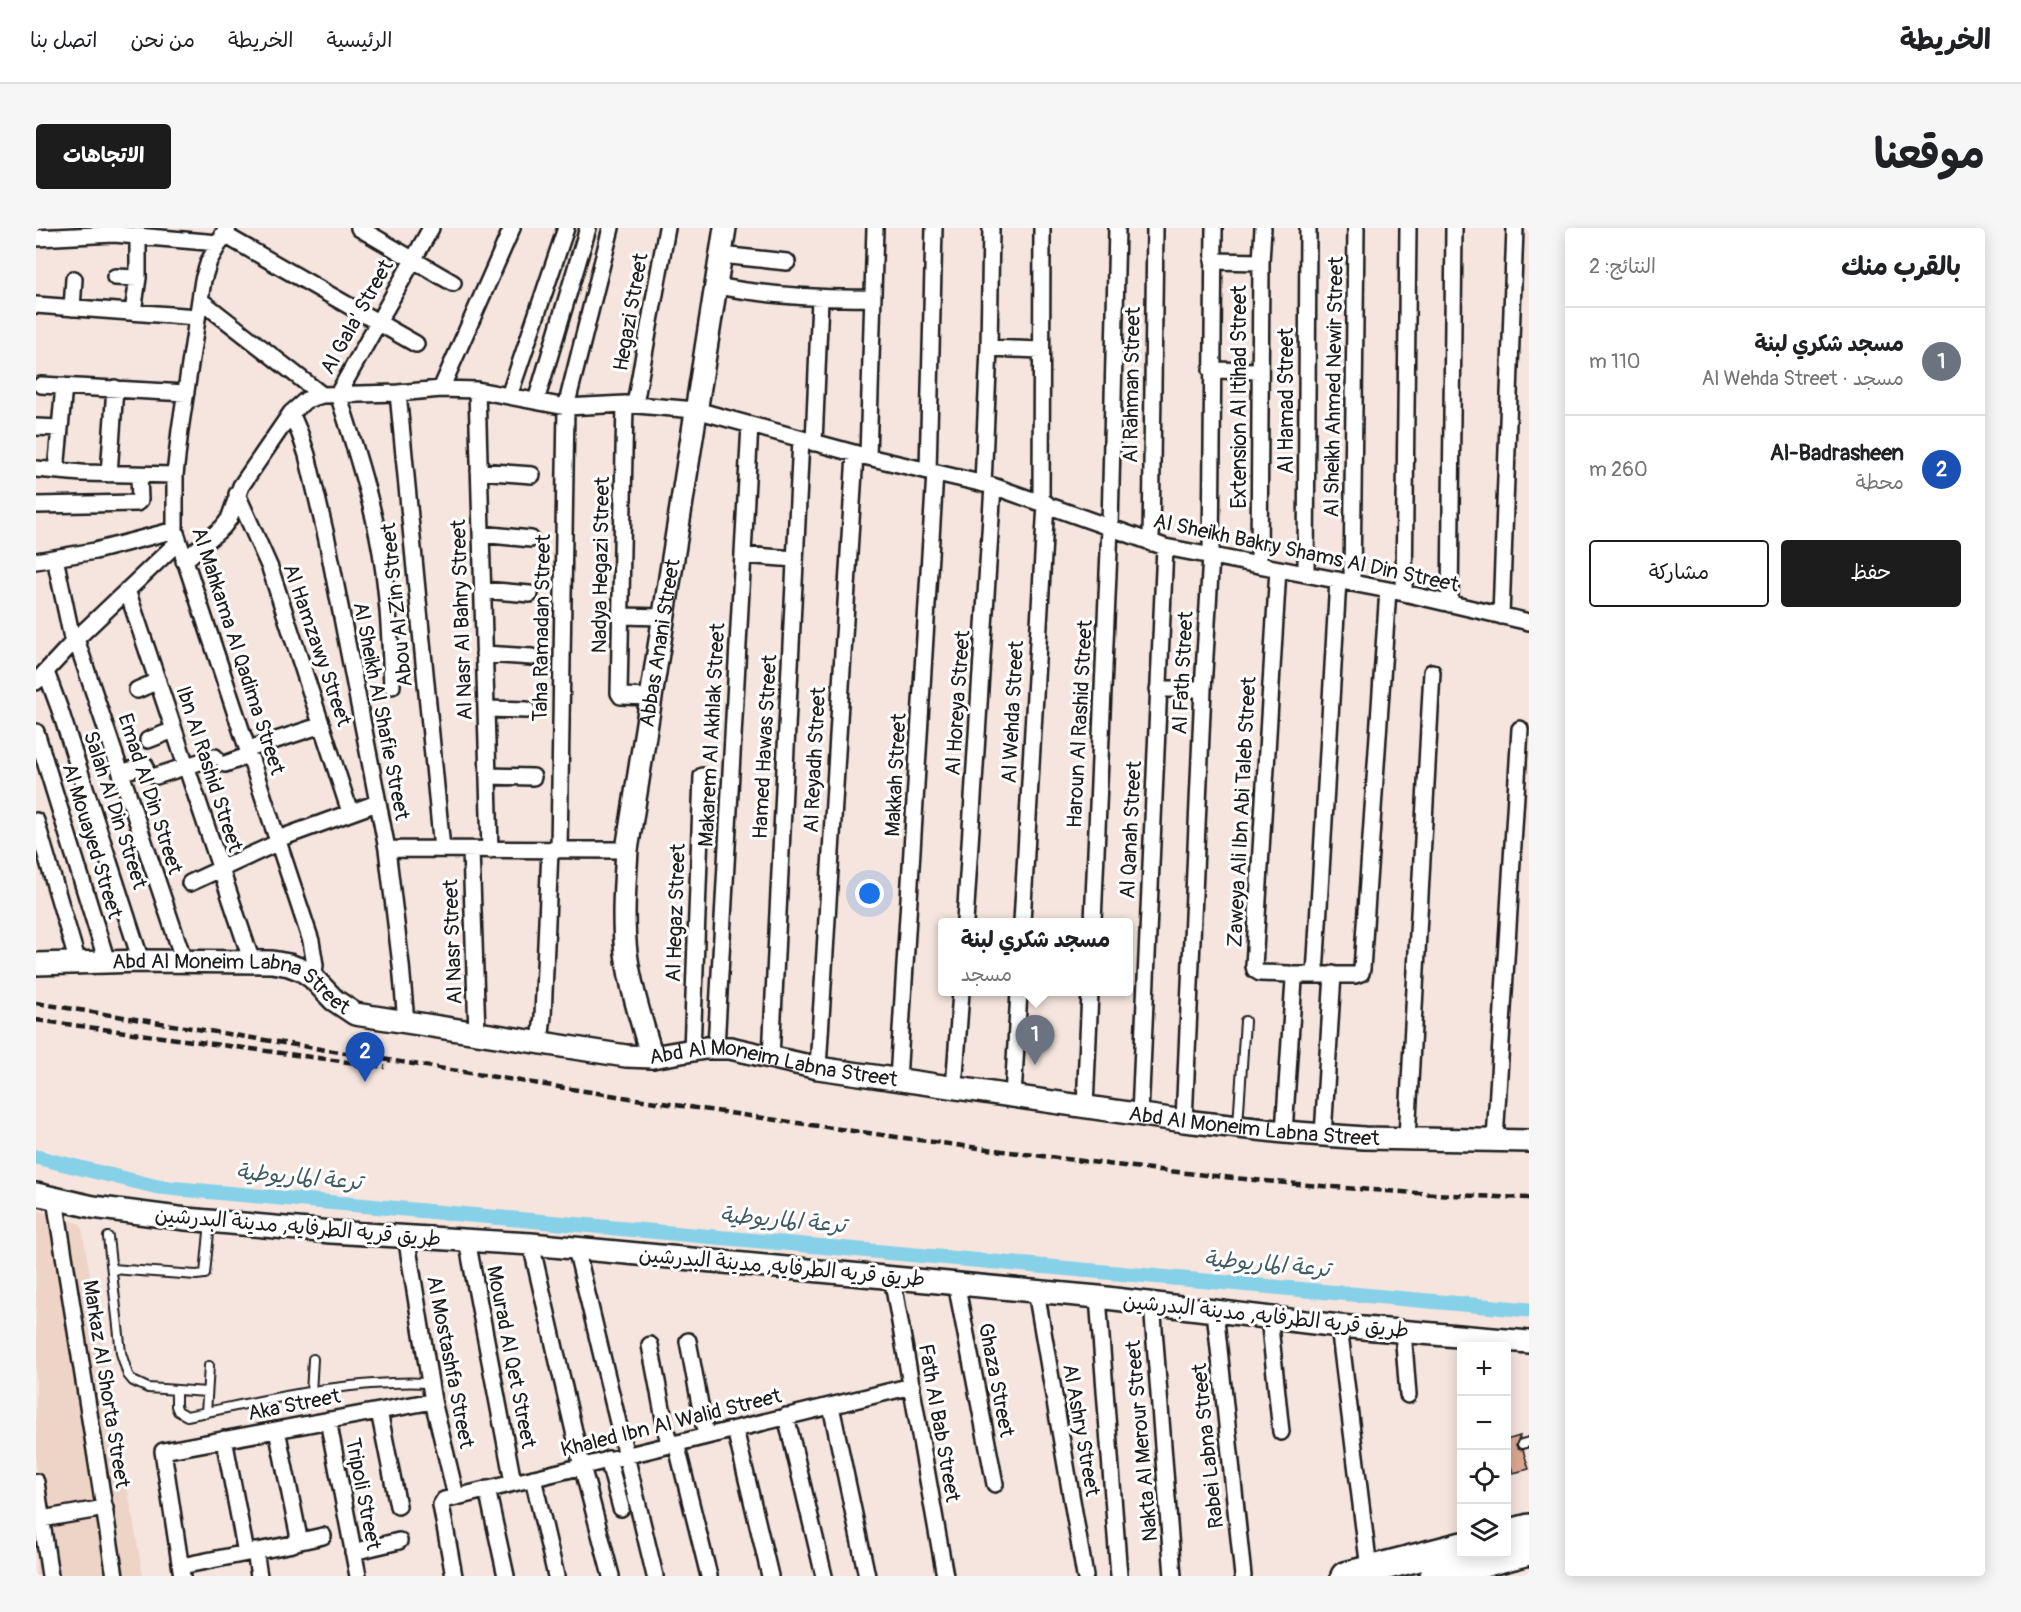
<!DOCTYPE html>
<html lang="ar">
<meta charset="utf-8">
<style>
:root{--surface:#fff;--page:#f6f6f6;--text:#202124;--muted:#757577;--line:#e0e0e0;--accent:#1c1c1c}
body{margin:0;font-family:Pangolin,"Playpen Sans Arabic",sans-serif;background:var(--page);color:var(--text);direction:rtl}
.controls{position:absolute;right:18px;bottom:18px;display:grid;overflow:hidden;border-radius:6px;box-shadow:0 3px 15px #0003}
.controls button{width:54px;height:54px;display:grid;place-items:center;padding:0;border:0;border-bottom:2px solid var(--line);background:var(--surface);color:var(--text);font:30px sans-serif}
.you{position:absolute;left:834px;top:666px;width:21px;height:21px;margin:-15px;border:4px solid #fff;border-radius:50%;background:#1a73e8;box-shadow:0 0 0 9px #1a73e833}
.badge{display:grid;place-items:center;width:39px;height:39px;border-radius:50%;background:var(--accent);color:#fff;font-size:20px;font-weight:700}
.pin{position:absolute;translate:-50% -50px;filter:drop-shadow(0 2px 3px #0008)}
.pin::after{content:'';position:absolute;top:32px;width:21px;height:18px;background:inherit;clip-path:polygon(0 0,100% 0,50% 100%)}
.popup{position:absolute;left:902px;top:690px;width:195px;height:78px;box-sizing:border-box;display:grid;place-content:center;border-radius:6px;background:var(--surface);filter:drop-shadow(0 2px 4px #0005);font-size:20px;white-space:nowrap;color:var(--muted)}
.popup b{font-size:22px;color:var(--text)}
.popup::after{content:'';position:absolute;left:50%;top:100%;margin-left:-12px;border:12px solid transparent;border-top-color:var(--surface)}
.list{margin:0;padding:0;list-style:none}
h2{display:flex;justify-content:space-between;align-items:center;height:78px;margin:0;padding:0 24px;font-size:26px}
h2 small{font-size:20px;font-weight:400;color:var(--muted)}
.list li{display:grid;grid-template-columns:39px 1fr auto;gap:18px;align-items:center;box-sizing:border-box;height:108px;padding:0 24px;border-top:2px solid var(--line)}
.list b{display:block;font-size:22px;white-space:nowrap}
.list p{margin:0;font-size:20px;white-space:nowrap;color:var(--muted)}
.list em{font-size:20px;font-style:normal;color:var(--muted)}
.actions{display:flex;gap:12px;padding:18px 24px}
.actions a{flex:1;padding:14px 0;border:2px solid var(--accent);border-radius:6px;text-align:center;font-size:21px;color:var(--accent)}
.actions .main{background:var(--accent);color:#fff}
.icon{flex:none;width:33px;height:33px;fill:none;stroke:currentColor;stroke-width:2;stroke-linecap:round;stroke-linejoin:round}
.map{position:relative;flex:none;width:1493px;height:1348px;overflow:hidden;direction:ltr;border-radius:6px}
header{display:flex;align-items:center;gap:36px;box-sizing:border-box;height:84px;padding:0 30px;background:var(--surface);border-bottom:2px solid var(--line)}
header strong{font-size:28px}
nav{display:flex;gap:33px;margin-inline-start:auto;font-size:21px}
.intro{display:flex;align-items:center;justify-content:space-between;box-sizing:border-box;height:144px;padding:0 36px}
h1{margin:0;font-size:42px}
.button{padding:15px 27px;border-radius:6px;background:var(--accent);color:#fff;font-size:21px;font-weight:700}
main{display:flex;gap:36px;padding:0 36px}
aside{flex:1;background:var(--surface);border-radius:6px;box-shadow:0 3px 15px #0003}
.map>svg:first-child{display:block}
.built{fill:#eed3c7}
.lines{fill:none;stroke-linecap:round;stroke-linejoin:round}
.canal{stroke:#87d1e8;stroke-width:15}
.building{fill:#dda892;stroke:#1c1c1c;stroke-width:1.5}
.lane-casing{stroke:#1c1c1c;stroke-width:12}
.street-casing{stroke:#1c1c1c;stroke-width:20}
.secondary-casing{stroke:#1c1c1c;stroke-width:26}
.highway-casing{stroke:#1c1c1c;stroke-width:32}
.lane{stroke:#fff;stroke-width:8}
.street{stroke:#fff;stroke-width:15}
.secondary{stroke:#fff;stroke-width:21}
.highway{stroke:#fff;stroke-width:27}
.rail{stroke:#1c1c1c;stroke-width:4.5;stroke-dasharray:9 4.5;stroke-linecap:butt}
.labels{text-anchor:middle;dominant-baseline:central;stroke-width:6;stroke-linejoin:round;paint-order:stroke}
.street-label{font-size:21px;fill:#1c1c1c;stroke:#fff}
.water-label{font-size:22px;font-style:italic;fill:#415b63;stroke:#fff}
</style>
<header>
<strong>الخريطة</strong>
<nav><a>الرئيسية</a><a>الخريطة</a><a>من نحن</a><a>اتصل بنا</a></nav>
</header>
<div class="intro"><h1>موقعنا</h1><a class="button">الاتجاهات</a></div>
<main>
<aside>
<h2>بالقرب منك<small>النتائج: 2</small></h2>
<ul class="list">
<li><span class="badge" style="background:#6b7280">1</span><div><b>مسجد شكري لبنة</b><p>مسجد · Al Wehda Street</p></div><em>110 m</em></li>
<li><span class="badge" style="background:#1a4fb4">2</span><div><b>Al-Badrasheen</b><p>محطة</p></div><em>260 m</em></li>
</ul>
<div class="actions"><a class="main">حفظ</a><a>مشاركة</a></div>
</aside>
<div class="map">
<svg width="1493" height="1348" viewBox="0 0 1493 1348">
<rect width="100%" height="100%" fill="#f5e5de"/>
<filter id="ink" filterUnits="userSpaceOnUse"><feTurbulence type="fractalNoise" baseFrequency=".0167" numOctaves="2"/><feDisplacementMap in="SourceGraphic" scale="12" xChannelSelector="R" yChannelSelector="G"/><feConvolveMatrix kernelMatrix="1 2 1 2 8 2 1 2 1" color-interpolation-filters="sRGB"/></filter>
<g filter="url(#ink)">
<path class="built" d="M0,982l45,14 62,352h-107z"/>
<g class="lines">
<path class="canal" d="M0,929l122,30 1371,123"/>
</g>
<path class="building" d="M1484,1208l-4,9 2,4 5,1 6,19 -16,4 -7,-23v-10z"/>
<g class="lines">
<g class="lane-casing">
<path id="lane" d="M1202,897l7,-104
M72,1009l13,116 7,22 5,6 15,7 59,4
M76,1041l84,6 9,-1 5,-52
M140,1162v16l2,5 9,5c80,-16 162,-37 243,-33
M275,1165l2,-34
M170,1185l3,-47
M1486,1216l7,-2"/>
</g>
<g class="street-casing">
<path id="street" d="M192,0l-19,33 -6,19 -23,150 -5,45v55l136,411 4,24 -2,13
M323,0l94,55
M187,6l193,110
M0,10l78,-4 104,9
M685,27l66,7
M1177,33l48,1
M79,49l23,1
M680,58c53,10 104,13 157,12
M164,72l122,95
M0,77l161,12
M36,80l2,-29
M97,84l5,-34v-42
M953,120l52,2
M1175,142l49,1
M5,157l145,8
M405,161l71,-161
M441,162l13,460
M362,165l44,456
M473,168l57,-168
M500,173l52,-173
M589,176l-6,289 2,3 30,1
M599,176l32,-176
M255,185l9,21 7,21 20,85 60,309 14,116 5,57
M0,199l24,1
M778,215l6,-144
M832,229l7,-229
M0,241l46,4 93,2
M20,243l8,-85
M443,243l53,4
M892,243l6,-243
M73,246l6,-86
M947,256l6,-136 2,-120
M201,266l33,74 80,244
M1005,274l1,-274
M0,277l101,-2 3,-3 -1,-25
M445,306l50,5
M1115,315l4,-315
M707,327l52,4
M19,330l18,85
M0,333l59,-10 80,-21
M148,333l39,-34 6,-8 12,-33 50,-73 15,-13 16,-5 76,-2 43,-4 36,1 89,17 59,-3 71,6 172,47 125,29 172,61 239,46 125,29
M1223,337l2,-303 2,-34
M1242,341l-24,397 1,4 5,3 29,1 5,6 -10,152
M1270,346l2,-346
M1316,355l4,-355
M91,362l125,372
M447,362l47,4
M1368,365l4,-365
M1414,376l4,-376
M585,388l42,1
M1465,388l14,-388
M40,411l108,322
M448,426l48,3
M10,444l14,38 81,251
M0,454l40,-43 102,-97
M356,458c-2,-50 -4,-101 -14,-150 -10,-48 -25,-95 -40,-142l93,-166
M1122,461h45
M101,462l21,-9
M450,481l41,1
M0,504l71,230
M112,512l26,-10
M213,521l73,-24
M189,536l25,-9
M85,545l24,-8
M120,548l59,-19
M452,548l45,1
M0,593l42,142
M242,611l99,-36
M351,621l240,1
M435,622l6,183
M523,622l7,-443 45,-179
M154,655l89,-41
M929,694l28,-436
M986,694l24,-419
M1057,694l17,-395 7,-299
M1255,747h64l6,-2 1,-4 26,-379
M1279,747l23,-395
M504,814l3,-26 7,-166
M680,819l34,-622
M656,823l10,-275
M735,829l30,-618
M782,840l37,-614
M862,852l37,-607
M918,861l7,-97
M977,869l6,-105
M1049,879l5,-115
M1104,887l25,-568
M1148,893l19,-432 8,-133 3,-328
M1287,907l10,-161
M1371,910l25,-466
M1459,912l25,-411
M19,971l60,377
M370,1008l27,165 23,95
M431,1012l46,242
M495,1016l51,222 29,110
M540,1020l79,328
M856,1049l53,299
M920,1055l39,201
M1000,1063l49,285
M1062,1069l21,279
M1116,1075l21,273
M1179,1083l28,265
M1233,1089l12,115
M1303,1098l30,243
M1367,1103l5,64
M652,1113l18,95
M614,1117l19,100
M795,1178l36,170
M343,1183l19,95
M750,1188l38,160
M292,1192l30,156
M699,1201l35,147
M188,1211l22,114
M640,1215l33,133
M572,1231l13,49
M497,1250l23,98
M0,1254l14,94
M451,1261l19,87
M0,1292l69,-12
M260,1314l27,-6
M219,1323l4,25
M317,1324l46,-11
M145,1338l112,-22 5,-5v-6l-21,-103
M146,1348l-19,-125 270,-50
M418,1348l-13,-71 3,-5 468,-114"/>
</g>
<g class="secondary-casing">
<g id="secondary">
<path id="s1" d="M0,736l105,-3 131,1 17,3 13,5 11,8 21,22 21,14 271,42 26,1 53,-9h25l88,20 366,53 100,11 80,6 165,3"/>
<path id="s2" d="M616,829c-10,-34 -21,-68 -26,-104 -4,-35 -1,-69 1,-103l98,-622"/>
<path d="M0,966l57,13 93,12 145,13 200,12 139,13 428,40 241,29 190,16"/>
</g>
</g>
<g class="highway-casing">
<path id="highway" d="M1470,1306l23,-6
M1309,1348l117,-30
M1398,1348l95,-25"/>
</g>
<use href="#lane" class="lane"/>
<use href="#street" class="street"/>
<use href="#secondary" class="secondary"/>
<use href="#highway" class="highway"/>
<path class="rail" d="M0,775c294,47 588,97 883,137 203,27 405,52 610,58
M0,792l349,47"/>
</g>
</g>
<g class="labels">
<g class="street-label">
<text transform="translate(595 84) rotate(-80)">Hegazi Street</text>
<text transform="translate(321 89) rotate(-61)">Al Gala' Street</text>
<text transform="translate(1096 157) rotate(-89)">Al Rahman Street</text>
<text transform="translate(1298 159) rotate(-89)">Al Sheikh Ahmed Newir Street</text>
<text transform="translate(1203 169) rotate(-90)">Extension Al Itihad Street</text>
<text transform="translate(1250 173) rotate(-90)">Al Hamad Street</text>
<text transform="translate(1270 325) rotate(12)">Al Sheikh Bakry Shams Al Din Street</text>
<text transform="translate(565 337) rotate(-89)">Nadya Hegazi Street</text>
<text transform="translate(361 377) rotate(-96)">Abou Al Zin Street</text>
<text transform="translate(426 392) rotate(-92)">Al Nasr Al Bahry Street</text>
<text transform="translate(506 400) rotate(-89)">Taha Ramadan Street</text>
<text stroke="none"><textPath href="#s2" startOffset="420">Abbas Anani Street</textPath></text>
<text transform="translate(281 417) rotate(71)">Al Hamzawy Street</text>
<text transform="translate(202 423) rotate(72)">Al Mahkama Al Qadima Street</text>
<text transform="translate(1147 445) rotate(-87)">Al Fath Street</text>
<text transform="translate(922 475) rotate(-86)">Al Horeya Street</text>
<text transform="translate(345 483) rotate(79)">Al Sheikh Al Shafie Street</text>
<text transform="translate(977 484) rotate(-87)">Al Wehda Street</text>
<text transform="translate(1044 496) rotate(-87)">Haroun Al Rashid Street</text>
<text transform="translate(676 507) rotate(-87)">Makarem Al Akhlak Street</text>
<text transform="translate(729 519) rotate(-87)">Hamed Hawas Street</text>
<text transform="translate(779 532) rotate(-87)">Al Reyadh Street</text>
<text transform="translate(173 541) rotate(72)">Ibn Al Rashid Street</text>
<text transform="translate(860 547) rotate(-87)">Makkah Street</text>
<text transform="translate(114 566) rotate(72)">Emad Al Din Street</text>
<text transform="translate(79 582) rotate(72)">Salah Al Din Street</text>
<text transform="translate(1206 584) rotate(-87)">Zaweya Ali Ibn Abi Taleb Street</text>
<text transform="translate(1095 602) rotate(-87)">Al Qanah Street</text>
<text transform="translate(56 613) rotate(73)">Al Mouayed Street</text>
<text transform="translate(640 685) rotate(-88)">Al Hegaz Street</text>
<text transform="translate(417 714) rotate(-92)">Al Nasr Street</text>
<text stroke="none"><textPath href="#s1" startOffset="202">Abd Al Moneim Labna Street</textPath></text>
<text stroke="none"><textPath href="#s1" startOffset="760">Abd Al Moneim Labna Street</textPath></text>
<text stroke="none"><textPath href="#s1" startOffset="1246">Abd Al Moneim Labna Street</textPath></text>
<text transform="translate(262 999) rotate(5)">طريق قريه الطرفايه, مدينة البدرشين</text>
<text transform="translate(746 1039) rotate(5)">طريق قريه الطرفايه, مدينة البدرشين</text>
<text transform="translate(1230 1088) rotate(6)">طريق قريه الطرفايه, مدينة البدرشين</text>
<text transform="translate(475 1129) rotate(79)">Mourad Al Qet Street</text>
<text transform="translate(414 1134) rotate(79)">Al Mostashfa Street</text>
<text transform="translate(960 1152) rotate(79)">Ghaza Street</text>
<text transform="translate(70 1156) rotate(81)">Markaz Al Shorta Street</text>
<text transform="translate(258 1177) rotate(-11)">Aka Street</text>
<text transform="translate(635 1195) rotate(-14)">Khaled Ibn Al Walid Street</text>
<text transform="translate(903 1195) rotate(80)">Fath Al Bab Street</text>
<text transform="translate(1045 1202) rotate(80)">Al Ashry Street</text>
<text transform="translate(1106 1213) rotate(-95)">Nakta Al Merour Street</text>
<text transform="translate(1172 1218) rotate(-96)">Rabei Labna Street</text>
<text transform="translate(327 1266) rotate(79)">Tripoli Street</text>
</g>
<g class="water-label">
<text transform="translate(263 949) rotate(5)">ترعة الماريوطية</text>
<text transform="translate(747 992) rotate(5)">ترعة الماريوطية</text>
<text transform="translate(1231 1036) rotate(5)">ترعة الماريوطية</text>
</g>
</g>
</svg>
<div class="controls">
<button>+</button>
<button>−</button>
<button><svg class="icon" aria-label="locate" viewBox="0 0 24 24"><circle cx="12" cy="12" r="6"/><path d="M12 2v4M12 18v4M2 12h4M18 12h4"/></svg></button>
<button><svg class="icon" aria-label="layers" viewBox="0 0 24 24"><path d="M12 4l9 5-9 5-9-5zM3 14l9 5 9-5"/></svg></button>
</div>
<div class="you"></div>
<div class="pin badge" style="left:999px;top:837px;background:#6b7280">1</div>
<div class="popup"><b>مسجد شكري لبنة</b>مسجد</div>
<div class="pin badge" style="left:329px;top:854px;background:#1a4fb4">2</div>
</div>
</main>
